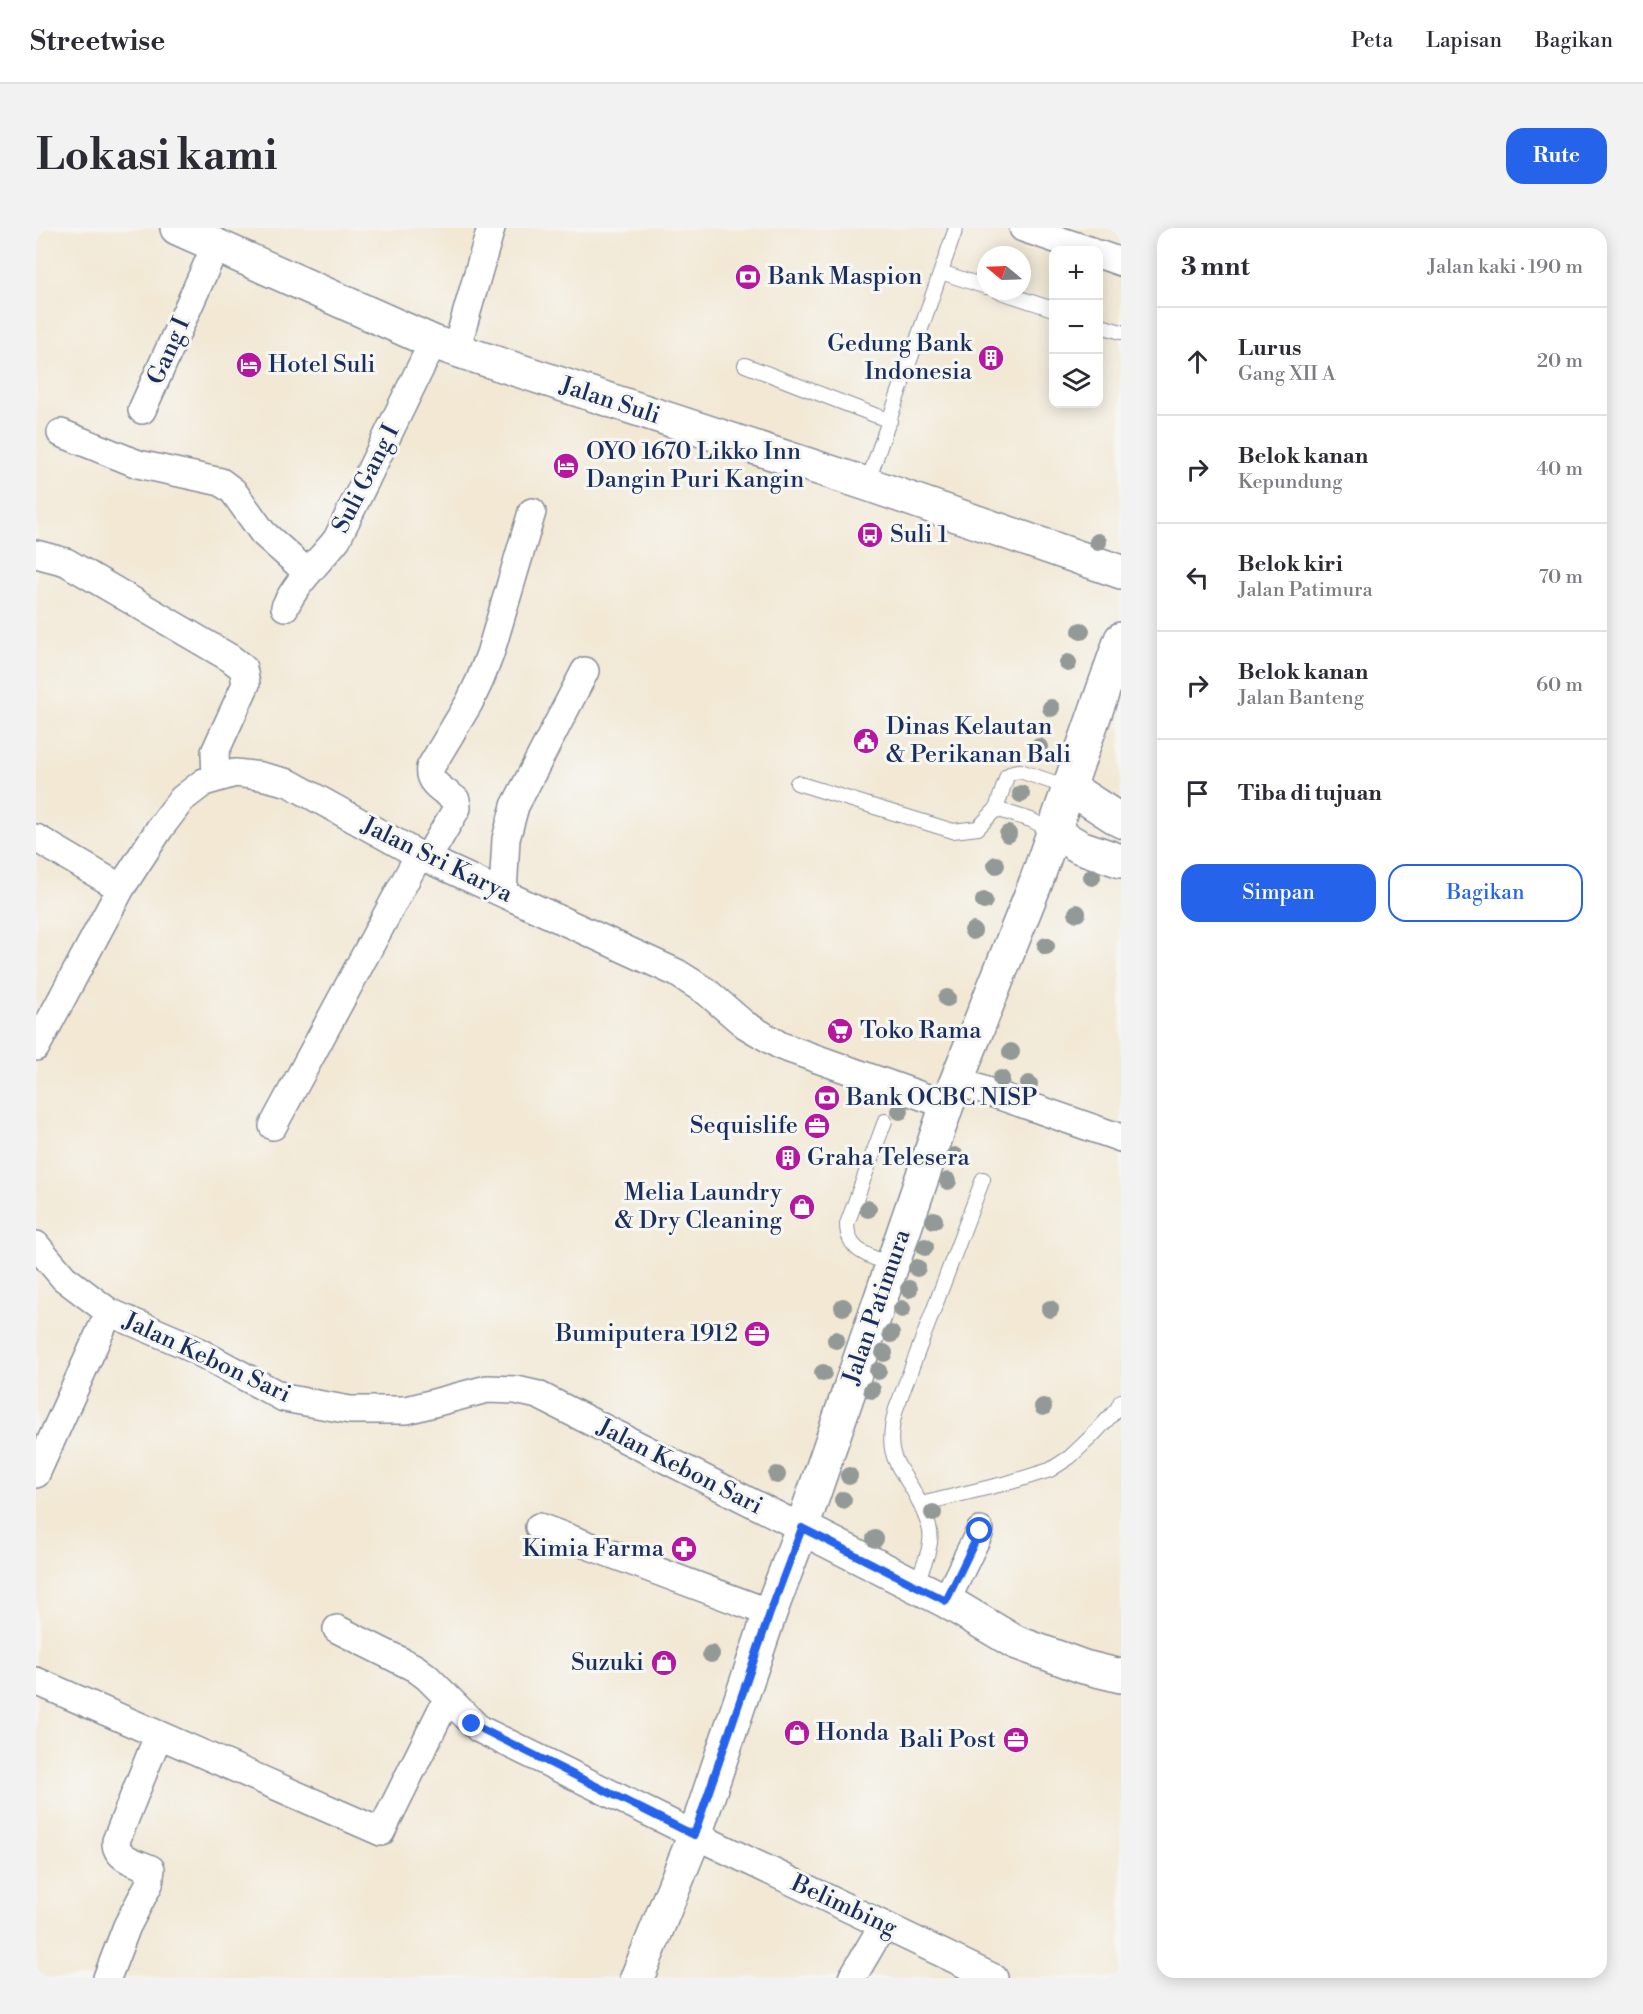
<!DOCTYPE html>
<html lang="id">
<meta charset="utf-8">
<style>
:root{--surface:#fff;--page:#f2f2f3;--text:#2b2b33;--muted:#7c7c81;--line:#e1e1e2;--accent:#2563eb}
body{margin:0;font-family:"Libre Bodoni",serif;background:var(--page);color:var(--text)}
.controls{position:absolute;right:18px;top:18px;display:grid;overflow:hidden;border-radius:12px;box-shadow:0 3px 15px #0003}
.controls button{width:54px;height:54px;display:grid;place-items:center;padding:0;border:0;border-bottom:2px solid var(--line);background:var(--surface);color:var(--text);font:30px sans-serif}
.compass{position:absolute;left:941px;top:18px;width:54px;height:54px;border-radius:50%;background:var(--surface);box-shadow:0 3px 15px #0003;rotate:289deg}
.stop{position:absolute;width:18px;height:18px;margin:-14px;border:4px solid #2563eb;border-radius:50%;background:#fff}
.stop.end{background:#2563eb;border-color:#fff;box-shadow:0 2px 6px #0008}
.list{margin:0;padding:0;list-style:none}
h2{display:flex;justify-content:space-between;align-items:center;height:78px;margin:0;padding:0 24px;font-size:26px}
h2 small{font-size:20px;font-weight:400;color:var(--muted)}
.list li{display:grid;grid-template-columns:39px 1fr auto;gap:18px;align-items:center;box-sizing:border-box;height:108px;padding:0 24px;border-top:2px solid var(--line)}
.list b{display:block;font-size:22px;white-space:nowrap}
.list p{margin:0;font-size:20px;white-space:nowrap;color:var(--muted)}
.list em{font-size:20px;font-style:normal;color:var(--muted)}
.actions{display:flex;gap:12px;padding:18px 24px}
.actions a{flex:1;padding:14px 0;border:2px solid var(--accent);border-radius:18px;text-align:center;font-size:21px;color:var(--accent)}
.actions .main{background:var(--accent);color:#fff}
.icon{flex:none;width:33px;height:33px;fill:none;stroke:currentColor;stroke-width:2;stroke-linecap:round;stroke-linejoin:round}
.map{position:relative;flex:none;width:1085px;height:1750px;overflow:hidden;border-radius:18px}
header{display:flex;align-items:center;gap:36px;box-sizing:border-box;height:84px;padding:0 30px;background:var(--surface);border-bottom:2px solid var(--line)}
header strong{font-size:28px}
nav{display:flex;gap:33px;margin-inline-start:auto;font-size:21px}
.intro{display:flex;align-items:center;justify-content:space-between;box-sizing:border-box;height:144px;padding:0 36px}
h1{margin:0;font-size:42px}
.button{padding:15px 27px;border-radius:18px;background:var(--accent);color:#fff;font-size:21px;font-weight:700}
main{display:flex;gap:36px;padding:0 36px}
aside{flex:1;background:var(--surface);border-radius:18px;box-shadow:0 3px 15px #0003}
.map>svg:first-child{display:block}
.lines{fill:none;stroke-linecap:round;stroke-linejoin:round}
.lane-casing{stroke:#868c99;stroke-width:16}
.street-casing{stroke:#868c99;stroke-width:30}
.secondary-casing{stroke:#868c99;stroke-width:36}
.primary-casing{stroke:#868c99;stroke-width:36}
.lane{stroke:#fff;stroke-width:14}
.street{stroke:#fff;stroke-width:27}
.secondary{stroke:#fff;stroke-width:33}
.primary{stroke:#fff;stroke-width:33}
.tree{fill:#929997}
.route{stroke:#2563eb;stroke-width:8}
.labels{text-anchor:middle;dominant-baseline:central;stroke-width:6;stroke-linejoin:round;paint-order:stroke}
.poi-label{font-size:24px;fill:#1b2f5e;stroke:#f6f6f2;text-anchor:start}
.street-label{font-size:24px;fill:#1b2f5e;stroke:#f6f6f2}
</style>
<header>
<strong>Streetwise</strong>
<nav><a>Peta</a><a>Lapisan</a><a>Bagikan</a></nav>
</header>
<div class="intro"><h1>Lokasi kami</h1><a class="button">Rute</a></div>
<main>
<div class="map">
<svg width="1085" height="1750" viewBox="0 0 1085 1750">
<rect width="100%" height="100%" fill="#f6f6f2"/>
<filter id="ink" filterUnits="userSpaceOnUse"><feTurbulence type="fractalNoise" baseFrequency=".0167" numOctaves="2"/><feDisplacementMap in="SourceGraphic" scale="12" xChannelSelector="R" yChannelSelector="G"/><feConvolveMatrix kernelMatrix="1 2 1 2 8 2 1 2 1" color-interpolation-filters="sRGB"/></filter>
<filter id="wash" filterUnits="userSpaceOnUse"><feTurbulence type="fractalNoise" baseFrequency=".008" numOctaves="4" result="noise"/><feDisplacementMap in="SourceGraphic" scale="24" xChannelSelector="R" yChannelSelector="G"/><feGaussianBlur stdDeviation="1.35" result="paint"/><feColorMatrix in="noise" values="0 0 0 0 0 0 0 0 0 0 0 0 0 0 0 0 0 1.4 0 .05"/><feComposite in="paint" operator="in"/></filter>
<g filter="url(#wash)">
<rect width="100%" height="100%" fill="#f2e8d4"/>
</g>
<g filter="url(#ink)">
<g class="lines">
<g class="lane-casing">
<path id="lane" d="M905,44l45,15
M962,63l55,18
M1062,97l23,7
M709,137l145,56
M831,256l89,-256
M761,555l156,48 25,-3 18,-19 11,-33 6,-4 7,-1 50,17
M960,581l35,11 23,12
M849,893l-38,103c0,28 23,32 44,41
M885,1276l90,-22 39,-12 20,-13 22,-21 25,-27 4,-8
M880,1357c5,-16 17,-37 14,-54 -1,-6 -4,-13 -6,-18 -17,-46 -44,-47 -28,-104l87,-230"/>
</g>
<g class="street-casing">
<path id="street" d="M987,0l65,22
M1062,26l23,8
M420,122l35,-122
M106,182l74,-165
M25,205l77,31 83,18 12,9 30,42 45,40
M0,326l30,8 164,96 13,10 3,16 -31,68 1,26
M249,379c12,-26 34,-45 52,-68l96,-197
M0,610l85,50
M391,631l30,-51 -1,-8c-11,-9 -29,-17 -26,-32l39,-65 11,-23 10,-26 42,-142
M467,665l3,-54 9,-33 70,-135
M0,819l85,-159 39,-60 22,-29 22,-17 31,-9 26,3 28,7 130,72 258,118 30,19 37,32 37,22 166,59
M921,853l164,57
M237,898l146,-271
M0,1017l28,33 45,34 75,32 100,54 66,12h57l80,-21 29,1 22,5 264,133
M0,1246l73,-162
M503,1299l231,86
M910,1373l34,-70
M301,1401l78,39 12,9 52,52 216,106 299,143
M0,1453l345,151 66,-133
M71,1750l20,-52 22,-42 2,-15c-13,-6 -36,-10 -35,-28l42,-105
M816,1750l31,-53"/>
</g>
<g class="secondary-casing">
<path id="secondary" d="M141,0l256,114 23,8 411,134 254,88
M1034,560l51,33
M1018,604l26,15 41,14
M766,1300l144,73 69,41 69,25 37,9"/>
</g>
<g class="primary-casing">
<path id="primary" d="M601,1750l58,-143 75,-222 32,-85 145,-423 89,-223 85,-243"/>
</g>
<use href="#lane" class="lane"/>
<use href="#street" class="street"/>
<use href="#secondary" class="secondary"/>
<use href="#primary" class="primary"/>
</g>
<g class="tree">
<circle cx="1062" cy="314" r="9"/>
<circle cx="1045" cy="403" r="9"/>
<circle cx="1032" cy="435" r="9"/>
<circle cx="1015" cy="480" r="9"/>
<circle cx="1003" cy="519" r="9"/>
<circle cx="985" cy="566" r="9"/>
<circle cx="972" cy="606" r="9"/>
<circle cx="960" cy="637" r="9"/>
<circle cx="1056" cy="649" r="9"/>
<circle cx="948" cy="673" r="9"/>
<circle cx="1041" cy="685" r="9"/>
<circle cx="937" cy="703" r="9"/>
<circle cx="1010" cy="718" r="9"/>
<circle cx="911" cy="770" r="9"/>
<circle cx="975" cy="824" r="9"/>
<circle cx="965" cy="851" r="9"/>
<circle cx="993" cy="856" r="9"/>
<circle cx="864" cy="883" r="9"/>
<circle cx="919" cy="928" r="9"/>
<circle cx="912" cy="953" r="9"/>
<circle cx="832" cy="981" r="9"/>
<circle cx="898" cy="992" r="9"/>
<circle cx="889" cy="1019" r="9"/>
<circle cx="881" cy="1040" r="9"/>
<circle cx="873" cy="1061" r="9"/>
<circle cx="807" cy="1079" r="9"/>
<circle cx="866" cy="1081" r="9"/>
<circle cx="1014" cy="1081" r="9"/>
<circle cx="855" cy="1106" r="9"/>
<circle cx="800" cy="1112" r="9"/>
<circle cx="848" cy="1125" r="9"/>
<circle cx="842" cy="1143" r="9"/>
<circle cx="787" cy="1145" r="9"/>
<circle cx="836" cy="1162" r="9"/>
<circle cx="1007" cy="1179" r="9"/>
<circle cx="741" cy="1247" r="9"/>
<circle cx="813" cy="1248" r="9"/>
<circle cx="807" cy="1272" r="9"/>
<circle cx="897" cy="1285" r="9"/>
<circle cx="839" cy="1311" r="9"/>
<circle cx="675" cy="1426" r="9"/>
</g>
</g>
<g class="lines" filter="url(#ink)">
<path class="route" d="M436,1496l222,111 76,-222 32,-85 144,73 34,-70"/>
</g>
<defs>
<g id="bank-disc" transform="scale(1.35)"><circle r="9.5" fill="#b5179e" stroke="#f6f6f2"/><path d="M-6-4H6V4H-6ZM0-2.3a2.3 2.3 0 1 0 0 4.6a2.3 2.3 0 1 0 0-4.6Z" fill="#fff"/></g>
<g id="building-disc" transform="scale(1.35)"><circle r="9.5" fill="#b5179e" stroke="#f6f6f2"/><path d="M-4-6H4V6H1V3H-1V6H-4ZM-2.5-4.3h1.7v1.8h-1.7ZM.8-4.3h1.7v1.8H.8ZM-2.5-1h1.7V.8h-1.7ZM.8-1h1.7V.8H.8Z" fill="#fff"/></g>
<g id="hotel-disc" transform="scale(1.35)"><circle r="9.5" fill="#b5179e" stroke="#f6f6f2"/><path d="M-6-4.5h1.5V1H6V5H4.5V3h-9V5H-6ZM-4 0a1.8 1.8 0 1 1 3.6 0ZM.5 0V-2.5h3Q6-2.5 6 0Z" fill="#fff"/></g>
<g id="bus-disc" transform="scale(1.35)"><circle r="9.5" fill="#b5179e" stroke="#f6f6f2"/><path d="M-5-6H5V4H4V6H2V4H-2V6H-4V4H-5ZM-3.5-4V0h7V-4ZM-3.5 1.2v1.5H-2V1.2ZM2 1.2v1.5H3.5V1.2Z" fill="#fff"/></g>
<g id="civic-disc" transform="scale(1.35)"><circle r="9.5" fill="#b5179e" stroke="#f6f6f2"/><path d="M-.6-6.5H3V-4.5H.6V-3L4-1V1h2V6H-6V1h2V-1L-.6-3ZM-1.2 2.5V6h2.4V2.5Z" fill="#fff"/></g>
<g id="supermarket-disc" transform="scale(1.35)"><circle r="9.5" fill="#b5179e" stroke="#f6f6f2"/><path d="M-6-5.5h2.5l.6 2H6L4.5 2H-2.5L-4.4-4H-6ZM-1.5 3.2a1.3 1.3 0 1 0 .1 0ZM3 3.2a1.3 1.3 0 1 0 .1 0Z" fill="#fff"/></g>
<g id="office-disc" transform="scale(1.35)"><circle r="9.5" fill="#b5179e" stroke="#f6f6f2"/><path d="M-6-3h4V-5.5h4V-3h4V5H-6ZM-1-4.5V-3h2v-1.5ZM-6 0V1H6V0Z" fill="#fff"/></g>
<g id="shop-disc" transform="scale(1.35)"><circle r="9.5" fill="#b5179e" stroke="#f6f6f2"/><path d="M-5-2.5h2.3a2.7 3.5 0 0 1 5.4 0H5L5.5 6h-11ZM-1.5-2.5h3a1.5 2.3 0 0 0-3 0Z" fill="#fff"/></g>
<g id="pharmacy-disc" transform="scale(1.35)"><circle r="9.5" fill="#b5179e" stroke="#f6f6f2"/><path d="M-2-6h4v4h4v4h-4v4h-4v-4h-4v-4h4Z" fill="#fff"/></g>
</defs>
<g fill-rule="evenodd">
<use href="#bank-disc" x="712" y="49"/>
<use href="#building-disc" x="955" y="130"/>
<use href="#hotel-disc" x="213" y="137"/>
<use href="#hotel-disc" x="530" y="238"/>
<use href="#bus-disc" x="834" y="307"/>
<use href="#civic-disc" x="830" y="513"/>
<use href="#supermarket-disc" x="804" y="803"/>
<use href="#bank-disc" x="791" y="870"/>
<use href="#office-disc" x="781" y="898"/>
<use href="#building-disc" x="752" y="930"/>
<use href="#shop-disc" x="766" y="979"/>
<use href="#office-disc" x="721" y="1106"/>
<use href="#pharmacy-disc" x="648" y="1321"/>
<use href="#shop-disc" x="628" y="1435"/>
<use href="#shop-disc" x="761" y="1505"/>
<use href="#office-disc" x="980" y="1512"/>
</g>
<g class="labels">
<g class="poi-label">
<text x="732" y="49">Bank Maspion</text>
<text x="936" y="116" text-anchor="end">Gedung Bank<tspan x="936" dy="28">Indonesia</tspan></text>
<text x="232" y="137">Hotel Suli</text>
<text x="550" y="224">OYO 1670 Likko Inn<tspan x="550" dy="28">Dangin Puri Kangin</tspan></text>
<text x="854" y="307">Suli 1</text>
<text x="850" y="499">Dinas Kelautan<tspan x="850" dy="28">&amp; Perikanan Bali</tspan></text>
<text x="824" y="803">Toko Rama</text>
<text x="810" y="870">Bank OCBC NISP</text>
<text x="762" y="898" text-anchor="end">Sequislife</text>
<text x="771" y="930">Graha Telesera</text>
<text x="746" y="965" text-anchor="end">Melia Laundry<tspan x="746" dy="28">&amp; Dry Cleaning</tspan></text>
<text x="702" y="1106" text-anchor="end">Bumiputera 1912</text>
<text x="628" y="1321" text-anchor="end">Kimia Farma</text>
<text x="608" y="1435" text-anchor="end">Suzuki</text>
<text x="780" y="1505">Honda</text>
<text x="960" y="1512" text-anchor="end">Bali Post</text>
</g>
<g class="street-label">
<text transform="translate(133 123) rotate(-66)">Gang I</text>
<text transform="translate(574 173) rotate(18)">Jalan Suli</text>
<text transform="translate(330 251) rotate(-63)">Suli Gang I</text>
<text transform="translate(401 632) rotate(26)">Jalan Sri Karya</text>
<text transform="translate(841 1079) rotate(-71)">Jalan Patimura</text>
<text transform="translate(171 1130) rotate(25)">Jalan Kebon Sari</text>
<text transform="translate(644 1239) rotate(27)">Jalan Kebon Sari</text>
<text transform="translate(808 1678) rotate(25)">Belimbing</text>
</g>
</g>
</svg>
<div class="controls">
<button>+</button>
<button>−</button>
<button><svg class="icon" aria-label="layers" viewBox="0 0 24 24"><path d="M12 4l9 5-9 5-9-5zM3 14l9 5 9-5"/></svg></button>
</div>
<svg class="compass" viewBox="-18 -18 36 36"><path d="M0-13l5 13h-10z" fill="#e53935"/><path d="M0 13l5-13h-10z" fill="#7c7c81"/></svg>
<div class="stop" style="left:944px;top:1303px"></div>
<div class="stop end" style="left:436px;top:1496px"></div>
</div>
<aside>
<h2>3 mnt<small>Jalan kaki · 190 m</small></h2>
<ul class="list">
<li><svg class="icon" aria-label="ahead" viewBox="0 0 24 24"><path d="M12 20V5M6 11l6-6 6 6"/></svg><div><b>Lurus</b><p>Gang XII A</p></div><em>20 m</em></li>
<li><svg class="icon" aria-label="right" viewBox="0 0 24 24"><path d="M7 20v-9h11M14 6l5 5-5 5"/></svg><div><b>Belok kanan</b><p>Kepundung</p></div><em>40 m</em></li>
<li><svg class="icon" aria-label="left" viewBox="0 0 24 24"><path d="M17 20v-9H6M10 6l-5 5 5 5"/></svg><div><b>Belok kiri</b><p>Jalan Patimura</p></div><em>70 m</em></li>
<li><svg class="icon" aria-label="right" viewBox="0 0 24 24"><path d="M7 20v-9h11M14 6l5 5-5 5"/></svg><div><b>Belok kanan</b><p>Jalan Banteng</p></div><em>60 m</em></li>
<li><svg class="icon" aria-label="arrive" viewBox="0 0 24 24"><path d="M6 21V4h12l-3 4 3 4H6"/></svg><div><b>Tiba di tujuan</b></div></li>
</ul>
<div class="actions"><a class="main">Simpan</a><a>Bagikan</a></div>
</aside>
</main>
